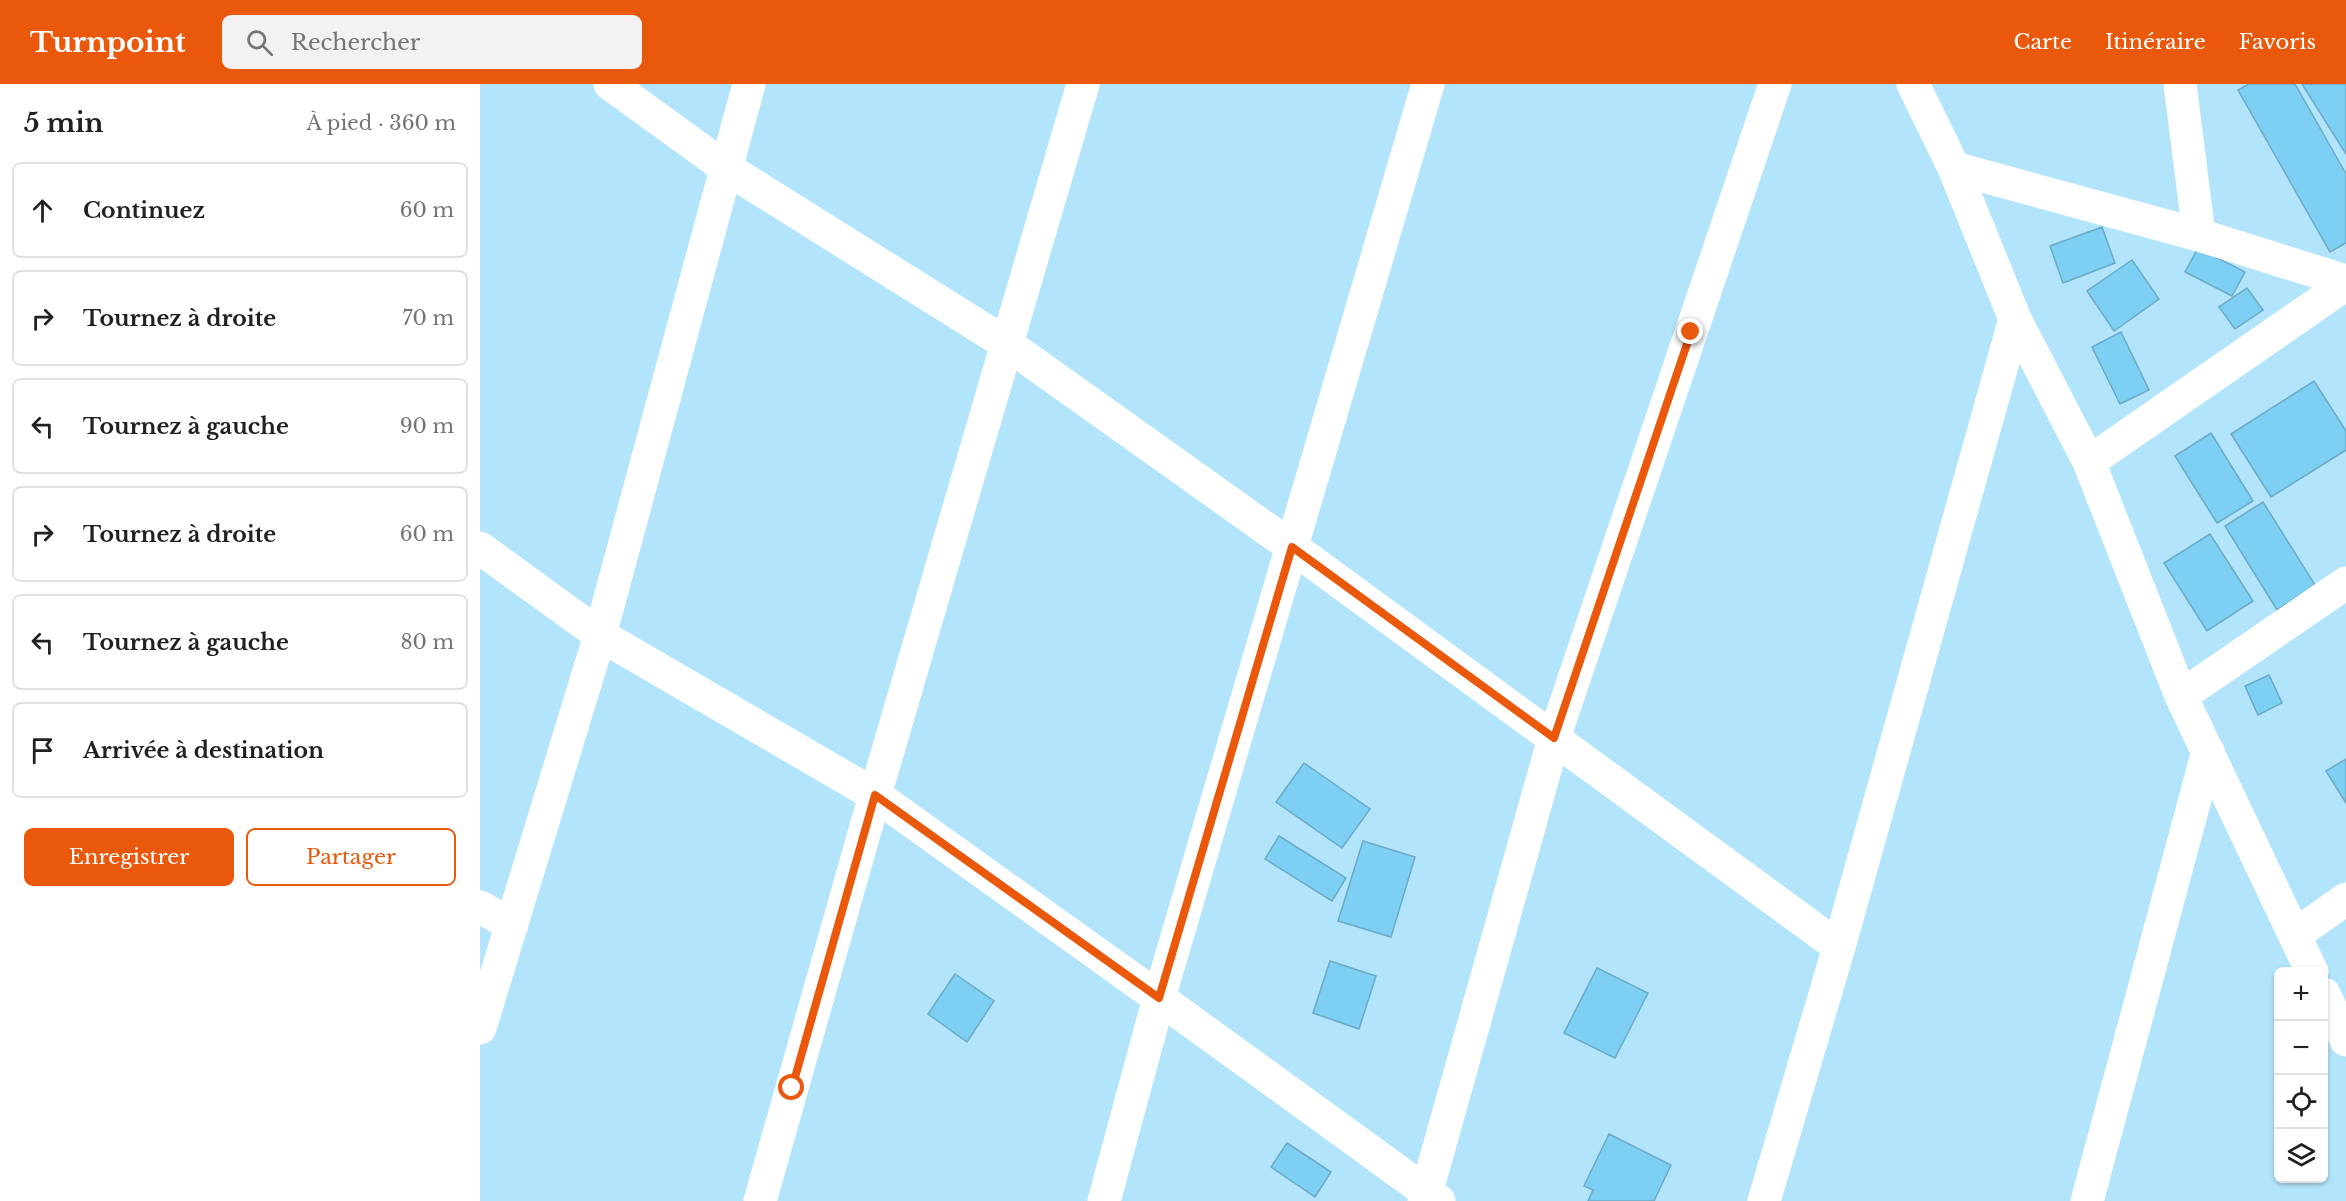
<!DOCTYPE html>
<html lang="fr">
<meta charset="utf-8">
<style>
:root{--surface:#fff;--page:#f2f2f2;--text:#202124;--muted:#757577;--line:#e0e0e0;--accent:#ea580c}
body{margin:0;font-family:"Libre Baskerville",serif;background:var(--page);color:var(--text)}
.controls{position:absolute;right:18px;bottom:18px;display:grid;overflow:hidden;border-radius:9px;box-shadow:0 2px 4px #0004}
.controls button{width:54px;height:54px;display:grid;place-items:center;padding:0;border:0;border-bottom:2px solid var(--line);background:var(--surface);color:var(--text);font:30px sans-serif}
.stop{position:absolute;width:18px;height:18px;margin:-14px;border:4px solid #ea580c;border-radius:50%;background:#fff}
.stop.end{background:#ea580c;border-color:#fff;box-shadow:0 2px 6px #0008}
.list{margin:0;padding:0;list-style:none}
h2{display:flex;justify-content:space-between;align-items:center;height:78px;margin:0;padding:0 24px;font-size:26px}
h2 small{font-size:20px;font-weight:400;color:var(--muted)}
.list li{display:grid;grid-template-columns:39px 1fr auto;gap:18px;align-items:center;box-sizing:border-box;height:96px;margin:0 12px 12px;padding:0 12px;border:2px solid var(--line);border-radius:9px}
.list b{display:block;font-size:22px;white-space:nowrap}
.list em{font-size:20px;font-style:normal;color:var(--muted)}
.actions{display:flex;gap:12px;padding:18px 24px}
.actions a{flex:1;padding:14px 0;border:2px solid var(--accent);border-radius:9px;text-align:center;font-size:21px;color:var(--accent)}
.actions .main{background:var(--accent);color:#fff}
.icon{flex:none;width:33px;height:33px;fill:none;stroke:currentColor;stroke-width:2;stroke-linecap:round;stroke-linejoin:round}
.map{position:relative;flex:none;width:1866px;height:1117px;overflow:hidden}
header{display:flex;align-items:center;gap:36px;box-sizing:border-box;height:84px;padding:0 30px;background:var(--accent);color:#fff}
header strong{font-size:28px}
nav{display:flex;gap:33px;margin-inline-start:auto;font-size:21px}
.search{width:420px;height:54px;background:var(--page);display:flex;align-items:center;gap:15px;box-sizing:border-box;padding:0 21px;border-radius:9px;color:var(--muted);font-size:22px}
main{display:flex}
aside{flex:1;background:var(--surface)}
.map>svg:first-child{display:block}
.building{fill:#7dd0f3;stroke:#6caac5;stroke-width:1.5}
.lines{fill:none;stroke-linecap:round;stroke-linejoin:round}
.street{stroke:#fff;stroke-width:33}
.route{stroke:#ea580c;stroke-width:8}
</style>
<header>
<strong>Turnpoint</strong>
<div class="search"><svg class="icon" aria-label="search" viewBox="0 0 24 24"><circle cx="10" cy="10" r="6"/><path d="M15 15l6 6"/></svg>Rechercher</div>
<nav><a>Carte</a><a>Itinéraire</a><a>Favoris</a></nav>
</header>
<main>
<aside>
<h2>5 min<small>À pied · 360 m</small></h2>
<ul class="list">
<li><svg class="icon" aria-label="ahead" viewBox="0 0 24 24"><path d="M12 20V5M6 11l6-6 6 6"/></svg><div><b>Continuez</b></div><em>60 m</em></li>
<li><svg class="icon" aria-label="right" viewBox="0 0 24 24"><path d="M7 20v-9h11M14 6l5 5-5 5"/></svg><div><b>Tournez à droite</b></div><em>70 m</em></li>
<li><svg class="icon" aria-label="left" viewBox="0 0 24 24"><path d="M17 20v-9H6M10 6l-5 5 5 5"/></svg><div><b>Tournez à gauche</b></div><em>90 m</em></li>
<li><svg class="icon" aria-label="right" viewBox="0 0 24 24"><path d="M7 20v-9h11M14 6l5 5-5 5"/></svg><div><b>Tournez à droite</b></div><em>60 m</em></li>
<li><svg class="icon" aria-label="left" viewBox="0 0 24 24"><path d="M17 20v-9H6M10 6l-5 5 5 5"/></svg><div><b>Tournez à gauche</b></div><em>80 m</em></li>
<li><svg class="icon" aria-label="arrive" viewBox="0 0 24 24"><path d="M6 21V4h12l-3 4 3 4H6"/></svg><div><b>Arrivée à destination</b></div></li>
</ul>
<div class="actions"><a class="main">Enregistrer</a><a>Partager</a></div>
</aside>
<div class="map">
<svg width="1866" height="1117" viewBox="0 0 1866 1117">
<rect width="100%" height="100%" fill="#b2e4fb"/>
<path class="building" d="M1769,0h46l51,90v69l-16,9 -92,-162z
M1822,0h44v70z
M1622,143l13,36 -52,20 -13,-37z
M1718,164l47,24 -13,24 -47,-24z
M1652,176l27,39 -45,32 -27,-40z
M1767,204l16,22 -28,19 -16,-22z
M1641,248l28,58 -29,14 -28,-57z
M1834,297l32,50v19l-75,47 -40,-63z
M1731,349l42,68 -36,22 -42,-67z
M1783,418l52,83 -38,25 -52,-84z
M1730,450l43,67 -46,30 -43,-68z
M1789,591l13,28 -24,12 -13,-29z
M1866,675v44l-20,-32z
M824,679l66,46 -28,39 -66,-46z
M799,752l67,42 -14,23 -67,-42z
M883,757l52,16 -24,80 -53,-16z
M850,877l46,15 -17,53 -46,-16z
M1117,884l51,25 -33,65 -51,-25z
M475,890l39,27 -27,41 -39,-28z
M1129,1050l62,31 -17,36h-66l5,-11 -9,-4z
M807,1059l44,29 -16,25 -44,-30z"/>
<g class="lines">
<path class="street" d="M130,0l116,84 281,176 285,203 547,400
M1433,0l41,84 61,151 74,143 92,234 131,276
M1700,0l19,151
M1474,84l245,67 147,46
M1609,378l257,-178
M0,464l120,87 275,160 284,203 280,203
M1701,612l165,-113
M0,823l32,18
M1815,851l51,-36
M1844,910l22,46
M0,944l120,-393 149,-551
M280,1117l115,-406 208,-711
M624,1117l55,-203 269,-914
M944,1117l130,-463 221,-654
M1284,1117l75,-254 176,-628
M1607,1117l121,-450"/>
</g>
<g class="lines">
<path class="route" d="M312,1004l83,-293 284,203 133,-451 262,191 137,-406"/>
</g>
</svg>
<div class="controls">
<button>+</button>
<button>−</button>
<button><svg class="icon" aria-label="locate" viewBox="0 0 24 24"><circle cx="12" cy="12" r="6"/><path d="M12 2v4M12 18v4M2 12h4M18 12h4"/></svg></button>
<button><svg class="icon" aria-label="layers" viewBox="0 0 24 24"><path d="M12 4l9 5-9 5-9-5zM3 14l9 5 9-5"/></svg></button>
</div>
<div class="stop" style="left:312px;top:1004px"></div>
<div class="stop end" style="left:1211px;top:248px"></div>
</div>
</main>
